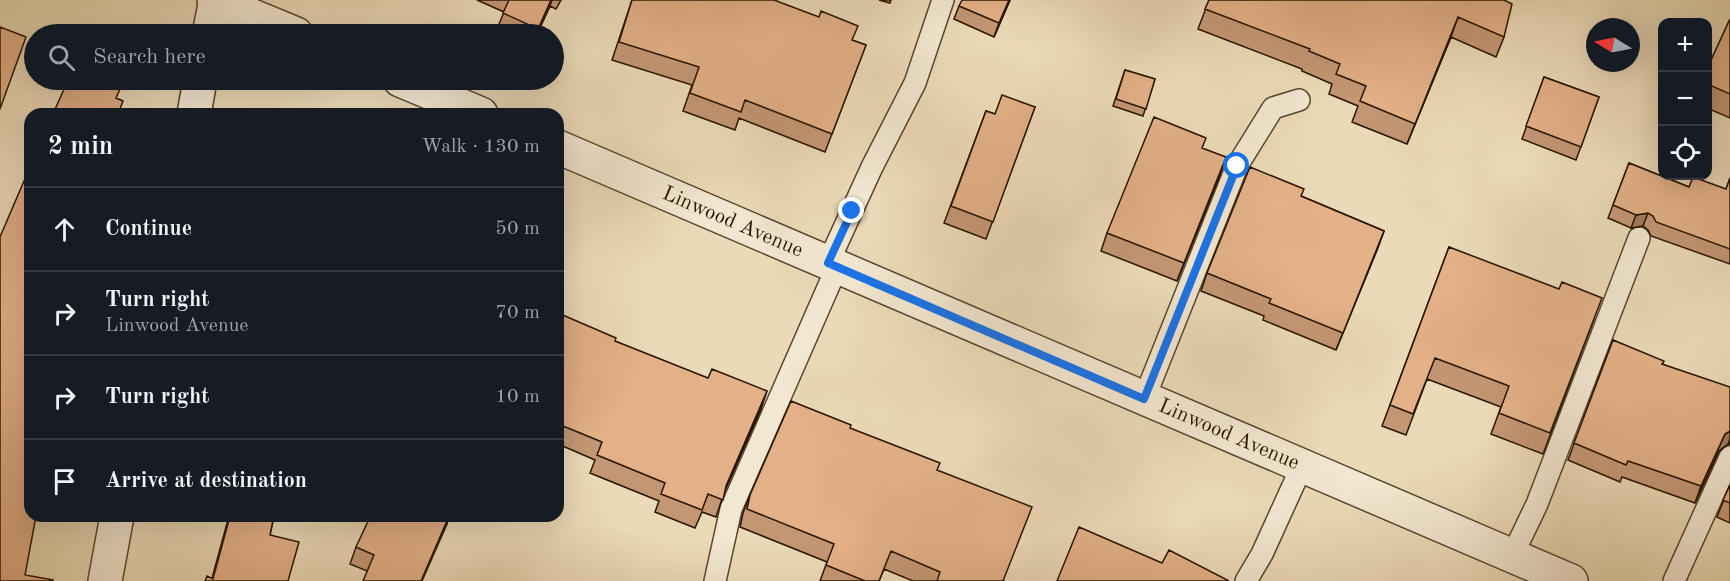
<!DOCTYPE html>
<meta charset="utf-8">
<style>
:root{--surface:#171b24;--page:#242831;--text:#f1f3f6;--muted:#9ea1a6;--line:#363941}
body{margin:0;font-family:"Old Standard TT",serif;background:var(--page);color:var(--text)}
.controls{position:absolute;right:18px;top:18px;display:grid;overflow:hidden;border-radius:12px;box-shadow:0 6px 24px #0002}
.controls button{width:54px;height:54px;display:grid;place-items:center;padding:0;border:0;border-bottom:2px solid var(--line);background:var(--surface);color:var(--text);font:30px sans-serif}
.compass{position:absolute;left:1586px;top:18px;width:54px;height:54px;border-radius:50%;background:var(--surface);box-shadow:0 6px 24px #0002;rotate:280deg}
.stop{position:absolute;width:18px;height:18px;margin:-14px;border:4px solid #1a73e8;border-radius:50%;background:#fff}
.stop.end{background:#1a73e8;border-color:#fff;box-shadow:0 2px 6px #0008}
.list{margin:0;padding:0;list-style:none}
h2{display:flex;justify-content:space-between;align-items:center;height:78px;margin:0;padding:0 24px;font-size:26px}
h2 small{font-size:20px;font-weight:400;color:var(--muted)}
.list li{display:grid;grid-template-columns:39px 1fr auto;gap:18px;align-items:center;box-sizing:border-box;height:84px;padding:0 24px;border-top:2px solid var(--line)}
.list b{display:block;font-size:22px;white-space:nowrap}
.list p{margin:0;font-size:20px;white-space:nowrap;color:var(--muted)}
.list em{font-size:20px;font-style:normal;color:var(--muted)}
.icon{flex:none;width:33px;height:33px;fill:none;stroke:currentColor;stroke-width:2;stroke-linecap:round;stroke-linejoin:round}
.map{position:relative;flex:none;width:1730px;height:581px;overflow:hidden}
.search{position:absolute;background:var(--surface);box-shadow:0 6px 24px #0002;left:24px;top:24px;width:540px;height:66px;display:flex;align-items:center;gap:15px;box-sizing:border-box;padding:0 21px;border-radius:33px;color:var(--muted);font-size:22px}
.panel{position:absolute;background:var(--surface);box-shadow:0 6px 24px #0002;left:24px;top:108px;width:540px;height:414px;border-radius:18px}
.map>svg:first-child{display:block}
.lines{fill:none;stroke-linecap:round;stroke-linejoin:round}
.service-casing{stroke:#59462e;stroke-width:24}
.minor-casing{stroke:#59462e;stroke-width:36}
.tertiary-casing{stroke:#59462e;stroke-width:36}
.service{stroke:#f2e7d0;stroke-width:21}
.minor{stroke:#f2e7d0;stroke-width:33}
.tertiary{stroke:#f2e7d0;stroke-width:33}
.wall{fill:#c39774;stroke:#281401;stroke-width:1.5}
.shaded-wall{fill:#9f7b5e;stroke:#281401;stroke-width:1.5}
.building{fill:#e3b087;stroke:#281401;stroke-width:1.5}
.route{stroke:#1a73e8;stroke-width:8}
.labels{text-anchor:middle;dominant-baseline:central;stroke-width:6;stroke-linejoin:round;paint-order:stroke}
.street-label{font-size:21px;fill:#281401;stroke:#f2e7d0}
</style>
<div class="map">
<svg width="1730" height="581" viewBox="0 0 1730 581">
<rect width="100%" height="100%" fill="#ebdab7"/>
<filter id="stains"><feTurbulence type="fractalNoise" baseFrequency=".00333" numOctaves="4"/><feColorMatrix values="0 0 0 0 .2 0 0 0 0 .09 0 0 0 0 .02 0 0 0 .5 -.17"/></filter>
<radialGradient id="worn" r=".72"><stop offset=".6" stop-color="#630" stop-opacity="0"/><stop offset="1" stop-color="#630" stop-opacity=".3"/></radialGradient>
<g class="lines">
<g class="service-casing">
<path id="service" d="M828,263l44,-96 43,-84 28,-83
M1144,399l93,-233 36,-58 26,-8
M1512,556l25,-52 102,-266
M715,581l16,-72 106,-242
M1246,581l16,-27 40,-88
M1674,581l56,-124"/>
</g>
<g class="minor-casing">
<g id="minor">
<path d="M214,0l82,34"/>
<path d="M400,80l81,34"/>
<path id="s1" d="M558,147l1013,434"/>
</g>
</g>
<g class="tertiary-casing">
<path id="tertiary" d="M209,34l7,-34
M194,114l6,-34
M105,581l12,-65"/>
</g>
<use href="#service" class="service"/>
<use href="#minor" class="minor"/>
<use href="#tertiary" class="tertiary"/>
</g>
<path class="wall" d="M477,0h84l-5,9 -6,-3 -13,28h-29l-11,-5 7,-17z
M632,0h142l78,40 14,5 -41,107 -86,-34 -4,12 -52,-19 9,-26 -80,-25z
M879,0h12l-1,3z
M1010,0l-16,37 -40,-18 5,-13z
M1209,0h295v37l-8,20 -45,-20 -44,107 -55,-22 6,-16 -29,-12 3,-10 -30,-13v-2l-104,-40z
M1730,19v99l-23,-10v-39z
M1125,70l30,9 -12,37 -30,-10z
M1544,77l55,20 -23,63 -54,-21z
M1035,107l-49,132 -42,-16 42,-112 9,3z
M1202,148l18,27 -43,106 -76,-30 6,-18z
M1629,163l60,24 37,2 4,-11v86l-79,-28 -3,-6 -5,-4 -12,2 -23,-10z
M1301,196l83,35 -48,119 -73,-30 1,-4 -63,-25 6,-18z
M1449,247l145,72 -51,135 -52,-20 10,-27 -74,-28 -21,56 -24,-9z
M558,313l57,28 146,68 -37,84 -8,24 -14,-5 -7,16 -40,-16 4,-11 -69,-28 5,-13 -37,-16z
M1613,340l50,24 67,50v31l-2,-1 -9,7 -24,52 -73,-26 -2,5 -52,-22z
M850,428l87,42 67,111h-91l-29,-12 -5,12h-59l7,-19 -87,-35 3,-14 7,-18z
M1730,485v38l-13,-6z
M229,516h45l-4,19 18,46 -76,-3z
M377,516h72l-2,8 -80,47 -17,-7 6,-17z"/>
<path class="shaded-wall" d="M551,0h1l-2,6 -13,28h-2z
M1009,0h1l-16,37 5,-14z
M1458,17l-7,20 -44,107 8,-20z
M1226,157l-6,18 -43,106 7,-18z
M1648,213l-5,13 -12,2 5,-13z
M1384,231l-6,17 -42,102 7,-17z
M767,391l-6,18 -40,90 5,-13z
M1730,431v8l-2,5 -9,7 -24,52 6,-17 24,-52z
M449,516l-2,8 -25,57h-1z"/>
<path class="building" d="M509,0h42l-13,29 -35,-16z
M632,0h142l45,17 2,-6 37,15 -6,14 14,5 -34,89 -87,-34 -4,12 -51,-19 9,-26 -80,-25z
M962,0h47l-10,23 -40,-17z
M1209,0h295l8,4 -8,33 -46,-20 -43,107 -55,-23 6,-15 -30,-12 4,-10 -31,-13 1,-2 -105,-40z
M1730,19v75l-23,-10v-15z
M0,27l26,10 -26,72z
M1125,70l30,9 -9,30 -30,-10z
M1544,77l55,20 -18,50 -55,-21z
M68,80h56l-8,18 7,3 -5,13h-65z
M1002,95l33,12 -42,115 -42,-16 35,-95 9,3z
M1154,117l52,21 -4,10 24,9 -42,106 -77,-30z
M1629,163l60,24 4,-10 33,12 4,-11v71l-74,-27 -3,-6 -5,-3 -12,2 -23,-10z
M30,167v349h6l-11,59 28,5v1h-53v-344z
M1250,167l54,22 -3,7 83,35 -41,102 -74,-30 2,-4 -64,-26z
M1449,247l110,42 3,-7 40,16 -52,135 -51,-20 10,-27 -74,-28 -22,56 -23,-9z
M558,313l58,25 -1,3 93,37 4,-9 55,22 -41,95 -3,14 -15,-6 -6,16 -41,-16 4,-11 -68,-28 5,-13 -44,-18z
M1613,340l51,21 -2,3 68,23v44l-5,3 -24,52 -73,-25 -2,4 -52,-22z
M791,401l60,24 -1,3 90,35 -3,7 95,37 -29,74h-66l3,-9 -49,-21 -12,30h-14l-39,-16 8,-21 -87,-35 3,-14z
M1730,485v18l-7,-3z
M230,516h44l-4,19 29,7 -11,39h-83l2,-5 6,3z
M377,516h72l-28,65h-58l11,-26 -18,-8 14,-30 5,2z
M1079,527l83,36 7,-13 60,31h-172z"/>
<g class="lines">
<path class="route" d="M852,211l-24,52 316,136 93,-233"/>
</g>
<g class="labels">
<g class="street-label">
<text stroke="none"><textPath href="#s1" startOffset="190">Linwood Avenue</textPath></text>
<text stroke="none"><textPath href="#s1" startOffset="730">Linwood Avenue</textPath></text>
</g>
</g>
<rect width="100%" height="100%" filter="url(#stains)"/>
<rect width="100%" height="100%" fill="url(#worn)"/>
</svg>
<div class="controls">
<button>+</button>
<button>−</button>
<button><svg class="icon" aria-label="locate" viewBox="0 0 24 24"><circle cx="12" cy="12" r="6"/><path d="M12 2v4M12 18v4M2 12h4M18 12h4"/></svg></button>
</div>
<svg class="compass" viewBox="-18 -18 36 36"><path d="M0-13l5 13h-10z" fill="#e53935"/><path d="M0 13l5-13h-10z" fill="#9ea1a6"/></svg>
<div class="stop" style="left:1237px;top:166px"></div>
<div class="stop end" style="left:852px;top:211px"></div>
<div class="search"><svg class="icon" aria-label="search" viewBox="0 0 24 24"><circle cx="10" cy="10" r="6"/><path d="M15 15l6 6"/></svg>Search here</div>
<section class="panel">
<h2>2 min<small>Walk · 130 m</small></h2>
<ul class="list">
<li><svg class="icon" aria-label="ahead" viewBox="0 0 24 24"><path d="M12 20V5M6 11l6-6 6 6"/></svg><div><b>Continue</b></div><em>50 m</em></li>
<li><svg class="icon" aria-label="right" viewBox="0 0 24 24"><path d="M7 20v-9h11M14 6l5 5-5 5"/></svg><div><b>Turn right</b><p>Linwood Avenue</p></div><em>70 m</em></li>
<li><svg class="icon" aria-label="right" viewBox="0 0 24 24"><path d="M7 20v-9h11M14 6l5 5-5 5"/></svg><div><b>Turn right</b></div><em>10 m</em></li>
<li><svg class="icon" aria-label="arrive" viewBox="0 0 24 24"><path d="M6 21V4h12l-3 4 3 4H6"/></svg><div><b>Arrive at destination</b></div></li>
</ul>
</section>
</div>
